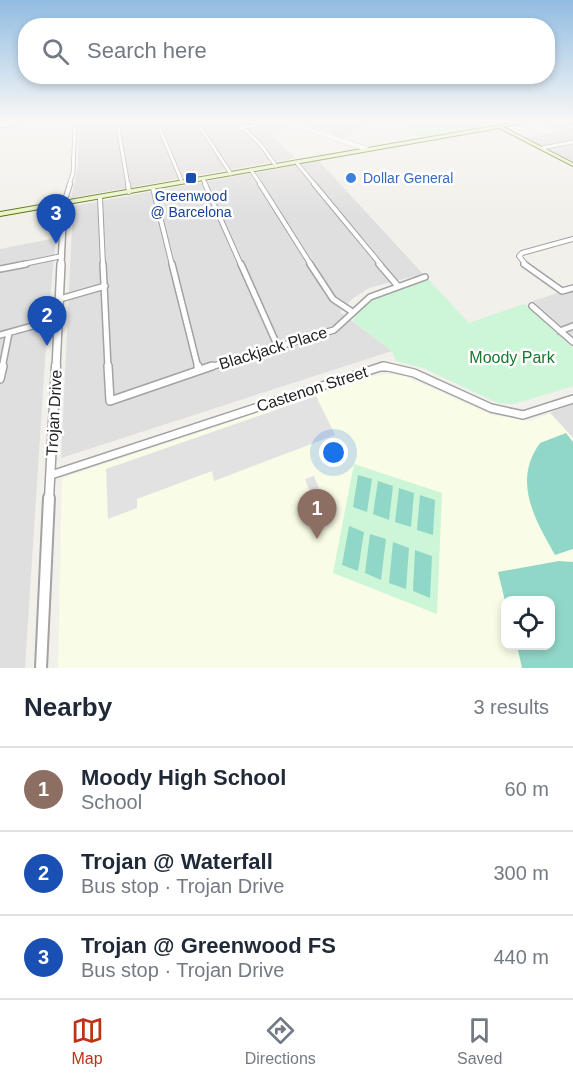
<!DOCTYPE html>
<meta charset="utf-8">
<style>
:root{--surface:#fff;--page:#f2f2f3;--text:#1f2937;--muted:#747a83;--line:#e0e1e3;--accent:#bf3215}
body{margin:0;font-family:Arial,sans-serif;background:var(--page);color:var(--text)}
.controls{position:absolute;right:18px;bottom:18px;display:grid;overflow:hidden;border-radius:12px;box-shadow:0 3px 9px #0003}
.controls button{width:54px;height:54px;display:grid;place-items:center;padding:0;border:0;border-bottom:2px solid var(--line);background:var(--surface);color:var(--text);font:30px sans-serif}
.you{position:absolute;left:334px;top:453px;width:21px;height:21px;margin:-15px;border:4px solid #fff;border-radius:50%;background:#1a73e8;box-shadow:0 0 0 9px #1a73e833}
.badge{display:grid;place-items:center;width:39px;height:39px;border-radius:50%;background:var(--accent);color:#fff;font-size:20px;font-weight:700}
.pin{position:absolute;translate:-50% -50px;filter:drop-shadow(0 2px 3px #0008)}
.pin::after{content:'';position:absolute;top:32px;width:21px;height:18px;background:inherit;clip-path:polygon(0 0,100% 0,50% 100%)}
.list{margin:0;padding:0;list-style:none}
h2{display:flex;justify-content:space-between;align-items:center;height:78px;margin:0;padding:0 24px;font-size:26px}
h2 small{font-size:20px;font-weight:400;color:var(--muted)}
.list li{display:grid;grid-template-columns:39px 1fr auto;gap:18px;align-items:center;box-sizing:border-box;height:84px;padding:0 24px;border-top:2px solid var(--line)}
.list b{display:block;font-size:22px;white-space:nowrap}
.list p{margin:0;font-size:20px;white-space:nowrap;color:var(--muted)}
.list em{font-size:20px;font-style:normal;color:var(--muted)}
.icon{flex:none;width:33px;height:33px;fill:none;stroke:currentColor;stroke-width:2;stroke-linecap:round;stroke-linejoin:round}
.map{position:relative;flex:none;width:573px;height:668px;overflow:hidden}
.search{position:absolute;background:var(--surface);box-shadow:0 3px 9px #0003;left:18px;right:18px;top:18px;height:66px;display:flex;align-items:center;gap:15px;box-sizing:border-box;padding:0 21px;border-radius:24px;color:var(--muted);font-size:22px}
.sheet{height:330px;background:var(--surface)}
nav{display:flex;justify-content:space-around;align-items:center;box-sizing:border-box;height:84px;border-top:2px solid var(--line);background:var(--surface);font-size:16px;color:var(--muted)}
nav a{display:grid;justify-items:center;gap:3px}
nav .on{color:var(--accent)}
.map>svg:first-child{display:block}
.residential{fill:#e0dfdf}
.education{fill:#f9fce7;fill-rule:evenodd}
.park{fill:#cdf5d7}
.pitch{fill:#91d7c8}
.parking{fill:#e2e2e2}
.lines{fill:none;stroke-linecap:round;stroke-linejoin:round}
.minor-far3-casing{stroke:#a3a3a3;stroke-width:4.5}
.minor-far2-casing{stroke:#a3a3a3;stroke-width:6}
.minor-far1-casing{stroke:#a3a3a3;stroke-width:8}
.minor-casing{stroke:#a3a3a3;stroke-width:10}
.tertiary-far4-casing{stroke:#a3a3a3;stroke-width:5}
.tertiary-far3-casing{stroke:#a3a3a3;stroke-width:8}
.tertiary-far2-casing{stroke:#a3a3a3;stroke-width:10}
.tertiary-far1-casing{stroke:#a3a3a3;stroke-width:11}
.tertiary-casing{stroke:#a3a3a3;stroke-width:14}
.secondary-casing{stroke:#567111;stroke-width:2}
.minor-far3{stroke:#fff;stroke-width:3}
.minor-far2{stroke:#fff;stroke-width:4}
.minor-far1{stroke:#fff;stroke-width:5}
.minor{stroke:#fff;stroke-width:7}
.tertiary-far4{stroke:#fff;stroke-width:4}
.tertiary-far3{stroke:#fff;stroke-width:5}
.tertiary-far2{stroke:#fff;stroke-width:7}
.tertiary-far1{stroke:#fff;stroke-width:8}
.tertiary{stroke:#fff;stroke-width:10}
.secondary{fill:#eaf4c5;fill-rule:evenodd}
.transit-dot{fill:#1a4fb4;stroke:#fff;stroke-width:2}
.shop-dot{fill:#3f7fe0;stroke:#fff;stroke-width:2}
.labels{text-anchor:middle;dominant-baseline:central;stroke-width:5;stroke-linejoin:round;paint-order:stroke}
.far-shop-label{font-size:14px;fill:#366cbe;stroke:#fff;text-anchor:start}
.far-transit-label{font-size:14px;fill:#164399;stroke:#fff}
.street-label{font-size:16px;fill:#222;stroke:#fff}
.park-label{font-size:16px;fill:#187830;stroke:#fff}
</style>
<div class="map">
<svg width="573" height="668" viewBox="0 0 573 668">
<rect width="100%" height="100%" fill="#f1f0ea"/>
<path class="residential" d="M78,122h202l9,3 -18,9 24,24 -224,40 7,-32z
M299,122h72l-27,16z
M541,122h32v40l-46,-24 32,-7z
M319,161l104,113 -54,14 -17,11 -12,13 52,39 -331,107 12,-252z
M56,238l-9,92 -22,338h-25v-419z
M573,288v48l-40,-35z
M573,403v35l-23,-25z"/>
<path class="education" d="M386,374l19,2 87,39 38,6 20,-8 23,25v230h-515l4,-190 304,-101zM506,600h44v46h-44z"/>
<path class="park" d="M400,122h104l-83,15z
M429,280l40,43 55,-19 49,44v38l-59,18 -16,-1 -75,-35 -27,-7 -4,-10 -39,-30c15,-29 48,-33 76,-41z
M354,464l88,29 -5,121 -104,-41z"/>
<path class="pitch" d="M566,433l7,9v107l-18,6c-20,-36 -43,-73 -15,-112z
M358,475l14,4 -5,33 -14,-5z
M378,481l15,5 -4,34 -16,-6z
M399,488l15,5 -3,34 -16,-5z
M420,495l15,5 -2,35 -16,-5z
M349,526l15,6 -6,39 -16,-6z
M370,534l16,5 -5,41 -16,-7z
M393,542l16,6 -3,41 -17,-6z
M415,550l17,6 -2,42 -17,-7z
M559,561l14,1v106h-51l-5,-22h33v-46l-45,1 -7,-29z"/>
<path class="parking" d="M316,396l19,39 -121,46 -2,-10 -75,28v9l-29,11 -2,-50z
M314,476l16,40 -10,4 -15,-41z"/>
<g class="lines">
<g class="minor-far3-casing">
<path id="minor-far3" d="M117,122l11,63
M157,122l25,60
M197,122l34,52
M237,122l24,23 15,21
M560,122l13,6
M0,126l27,-4
M241,128l18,-3
M542,148l31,-6
M296,162l19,23
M251,170l10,15
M203,179l3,6
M69,185l4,-12 2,-51"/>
</g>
<g class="minor-far2-casing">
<path id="minor-far2" d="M128,184l1,8
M205,184l36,81
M260,184l51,81
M314,184l67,81
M153,188l19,77
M100,198l3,67
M64,203l6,-19
M19,265l43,-9
M526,265l-7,-9 3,-3 51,-14"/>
</g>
<g class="minor-far1-casing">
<path id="minor-far1" d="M103,264l5,104
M172,264l26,104
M241,264l37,83
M310,264l23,35 18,12
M379,264l18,21
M524,264l38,27 11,-3
M0,269l26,-5
M60,299l45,-13
M532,306l41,36
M560,331l13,-5
M0,335l58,-16
M2,368l7,-35
M207,368l127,-38 36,-33 55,-20
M378,368h12"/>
</g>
<g class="minor-casing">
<path id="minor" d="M108,366l2,35 102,-35
M198,366l1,4
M384,366l30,7 77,35 32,7 50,-16
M0,379l3,-13
M51,475l332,-109"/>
</g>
<g class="tertiary-far4-casing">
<path id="tertiary-far4" d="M287,122l80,27"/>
</g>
<g class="tertiary-far3-casing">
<path id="tertiary-far3" d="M61,265l3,-62"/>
</g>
<g class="tertiary-far2-casing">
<path id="tertiary-far2" d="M56,368l5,-104"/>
</g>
<g class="tertiary-far1-casing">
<path id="tertiary-far1" d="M49,499l7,-133"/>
</g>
<g class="tertiary-casing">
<path id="tertiary" d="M41,668l8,-170"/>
</g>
<g class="secondary-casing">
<path id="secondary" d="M517,122h10l-24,5 70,36v3l-74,-38 -499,88v-4z"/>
</g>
<use href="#minor-far3" class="minor-far3"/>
<use href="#minor-far2" class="minor-far2"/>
<use href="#minor-far1" class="minor-far1"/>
<use href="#minor" class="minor"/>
<use href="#tertiary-far4" class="tertiary-far4"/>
<use href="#tertiary-far3" class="tertiary-far3"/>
<use href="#tertiary-far2" class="tertiary-far2"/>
<use href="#tertiary-far1" class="tertiary-far1"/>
<use href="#tertiary" class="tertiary"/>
<use href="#secondary" class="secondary"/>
</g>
<linearGradient id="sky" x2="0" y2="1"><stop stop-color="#91bce2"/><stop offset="0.56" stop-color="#f9f8f6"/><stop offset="1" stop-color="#f9f8f6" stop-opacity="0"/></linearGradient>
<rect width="573" height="216" fill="url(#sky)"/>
<rect class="transit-dot" x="185" y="172" width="12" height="12" rx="3"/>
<circle class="shop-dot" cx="351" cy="178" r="6"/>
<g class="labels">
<g class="far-shop-label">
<text x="363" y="178">Dollar General</text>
</g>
<g class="far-transit-label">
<text x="191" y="196">Greenwood<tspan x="191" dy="16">@ Barcelona</tspan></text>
</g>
<g class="street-label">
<text transform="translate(273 348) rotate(-17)">Blackjack Place</text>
<text transform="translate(312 389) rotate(-18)">Castenon Street</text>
<text transform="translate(54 413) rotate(-87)">Trojan Drive</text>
</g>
<g class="park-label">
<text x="512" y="357">Moody Park</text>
</g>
</g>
</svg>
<div class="controls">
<button><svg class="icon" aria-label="locate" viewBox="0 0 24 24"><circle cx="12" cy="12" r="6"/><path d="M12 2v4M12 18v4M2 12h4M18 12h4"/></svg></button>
</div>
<div class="you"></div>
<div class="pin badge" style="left:317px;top:539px;background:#8d6e63">1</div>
<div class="pin badge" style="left:47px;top:346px;background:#1a4fb4">2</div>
<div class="pin badge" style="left:56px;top:244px;background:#1a4fb4">3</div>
<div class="search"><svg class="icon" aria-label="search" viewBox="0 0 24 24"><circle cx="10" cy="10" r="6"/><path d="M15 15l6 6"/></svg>Search here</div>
</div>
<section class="sheet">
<h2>Nearby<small>3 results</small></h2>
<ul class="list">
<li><span class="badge" style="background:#8d6e63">1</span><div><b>Moody High School</b><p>School</p></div><em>60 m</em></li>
<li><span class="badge" style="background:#1a4fb4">2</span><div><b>Trojan @ Waterfall</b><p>Bus stop · Trojan Drive</p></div><em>300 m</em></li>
<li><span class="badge" style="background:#1a4fb4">3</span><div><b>Trojan @ Greenwood FS</b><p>Bus stop · Trojan Drive</p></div><em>440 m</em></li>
</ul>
</section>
<nav>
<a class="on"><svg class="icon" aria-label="map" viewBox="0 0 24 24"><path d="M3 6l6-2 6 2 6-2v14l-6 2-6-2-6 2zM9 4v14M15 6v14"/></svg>Map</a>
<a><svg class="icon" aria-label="directions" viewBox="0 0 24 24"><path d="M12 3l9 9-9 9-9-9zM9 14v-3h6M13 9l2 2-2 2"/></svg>Directions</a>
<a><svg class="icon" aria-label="saved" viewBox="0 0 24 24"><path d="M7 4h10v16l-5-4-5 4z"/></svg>Saved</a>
</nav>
